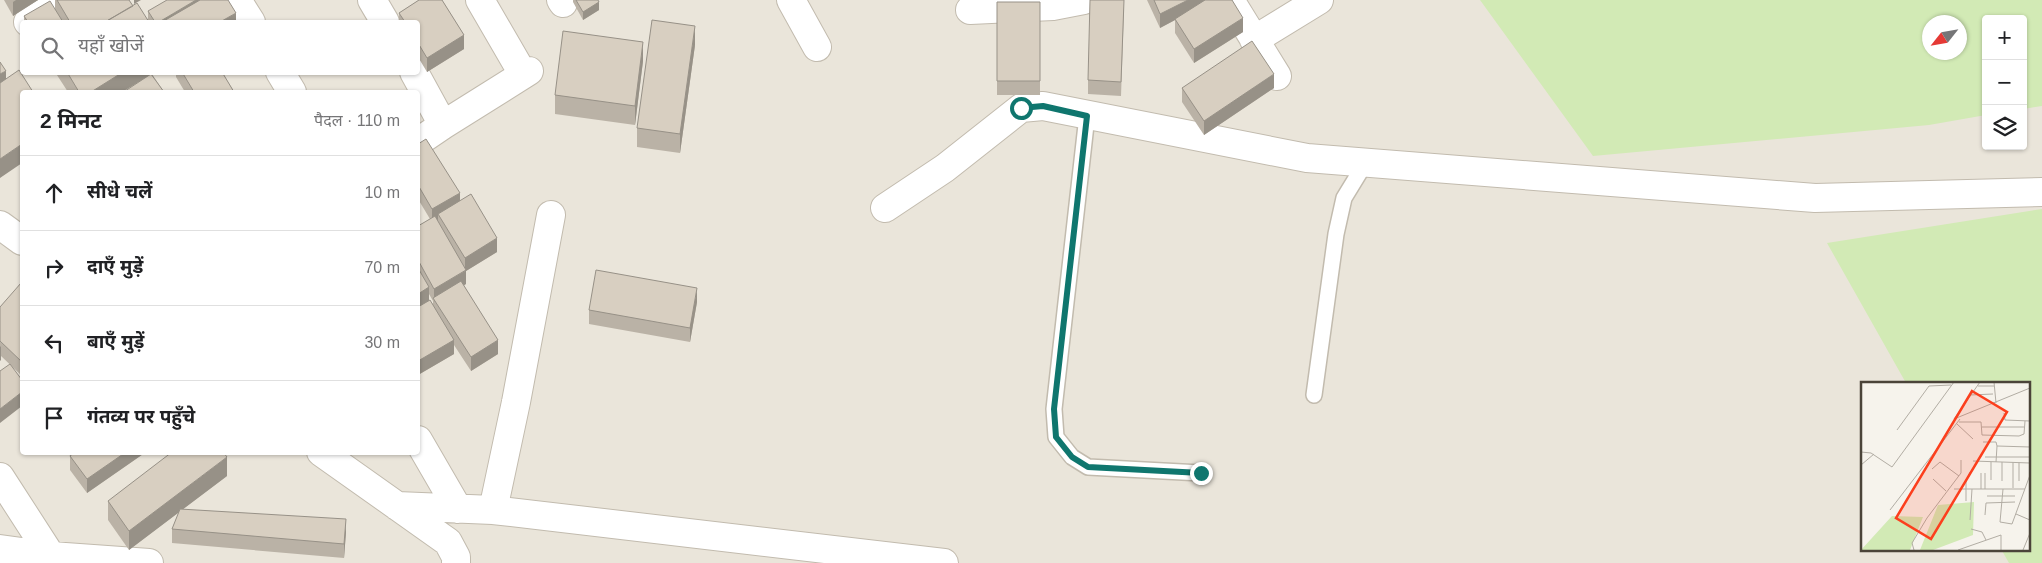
<!DOCTYPE html>
<html lang="hi">
<meta charset="utf-8">
<style>
:root{--surface:#fff;--page:#f2f2f2;--text:#202124;--muted:#757577;--line:#e0e0e0}
body{margin:0;font-family:Arial,"Noto Sans Devanagari",sans-serif;background:var(--page);color:var(--text)}
.controls{position:absolute;right:15px;top:15px;display:grid;overflow:hidden;border-radius:5px;box-shadow:0 1px 4px #0004}
.controls button{width:45px;height:45px;display:grid;place-items:center;padding:0;border:0;border-bottom:1px solid var(--line);background:var(--surface);color:var(--text);font:25px sans-serif}
.compass{position:absolute;left:1922px;top:15px;width:45px;height:45px;border-radius:50%;background:var(--surface);box-shadow:0 1px 4px #0004;rotate:239deg}
.stop{position:absolute;width:15px;height:15px;margin:-11px;border:4px solid #0f766e;border-radius:50%;background:#fff}
.stop.end{background:#0f766e;border-color:#fff;box-shadow:0 1px 5px #0008}
.list{margin:0;padding:0;list-style:none}
h2{display:flex;justify-content:space-between;align-items:center;height:65px;margin:0;padding:0 20px;font-size:21px}
h2 small{font-size:16px;font-weight:400;color:var(--muted)}
.list li{display:grid;grid-template-columns:32px 1fr auto;gap:15px;align-items:center;box-sizing:border-box;height:75px;padding:0 20px;border-top:1px solid var(--line)}
.list b{display:block;font-size:19px;white-space:nowrap}
.list em{font-size:16px;font-style:normal;color:var(--muted)}
.icon{flex:none;width:28px;height:28px;fill:none;stroke:currentColor;stroke-width:2;stroke-linecap:round;stroke-linejoin:round}
.map{position:relative;flex:none;width:2042px;height:563px;overflow:hidden}
.search{position:absolute;background:var(--surface);box-shadow:0 1px 4px #0004;left:20px;top:20px;width:400px;height:55px;display:flex;align-items:center;gap:12px;box-sizing:border-box;padding:0 18px;border-radius:5px;color:var(--muted);font-size:19px}
.panel{position:absolute;background:var(--surface);box-shadow:0 1px 4px #0004;left:20px;top:90px;width:400px;height:365px;border-radius:5px}
.map>svg:first-child{display:block}
.residential{fill:#eae5da;fill-rule:evenodd}
.green{fill:#d2eab5;fill-rule:evenodd}
.lines{fill:none;stroke-linecap:round;stroke-linejoin:round}
.service-casing{stroke:#c2bbae;stroke-width:18}
.minor-casing{stroke:#c2bbae;stroke-width:30}
.service{stroke:#fff;stroke-width:15}
.minor{stroke:#fff;stroke-width:28}
.wall{fill:#bab2a6;fill-rule:evenodd}
.shaded-wall{fill:#979187}
.building{fill:#d8cfc1;stroke:#979187}
.route{stroke:#0f766e;stroke-width:6}
.inset-road{fill:none;stroke:#b2ada4;stroke-width:1}
.view{fill:#fc3f1d;fill-opacity:0.15;stroke:#fc3f1d;stroke-width:2.5}
.inset-edge{fill:none;stroke:#4b4439;stroke-width:2.5}
</style>
<div class="map">
<svg width="2042" height="563" viewBox="0 0 2042 563">
<rect width="100%" height="100%" fill="#f6f3ec"/>
<path class="residential" d="M0,0h2042v563h-1910l-132,-5zM1986,19h37v127h-37zM22,22h396v50h-396zM1930,22h30v30h-30zM22,92h396v360h-396zM1862,383h166v166h-166z"/>
<path class="green" d="M1480,0h562v106l-19,3v-90h-37v96l-57,10 -336,31zM1930,22h30v30h-30z
M2042,209v354h-33l-8,-14h27v-166h-122l-79,-140z"/>
<g class="lines">
<g class="service-casing">
<path id="service" d="M1087,116l-33,293 2,28 16,20 16,10 113,6
M1314,395l22,-161 8,-36 22,-36"/>
</g>
<g class="minor-casing">
<path id="minor" d="M237,0l14,22
M372,0l13,22
M480,0l43,74
M561,0l2,3
M791,0l26,47
M1230,0l47,76
M970,10l83,-4 31,-6
M28,22l38,-22
M1254,40l65,-40
M280,72l12,20
M414,72l29,53 -25,17
M443,125l86,-54
M885,208l60,-40 76,-60 22,-2 264,52 508,40 227,-6
M0,225l22,16
M418,440l40,69
M321,452l127,90 8,15v6
M0,477l51,79
M397,506l96,4 451,53
M493,510l23,-108 35,-187
M0,549l51,7 98,7"/>
</g>
<use href="#service" class="service"/>
<use href="#minor" class="minor"/>
</g>
<path class="wall" d="M4,0h34l-25,16z
M55,0h74l4,6 15,14v-9l88,11h-212v-6l31,-7z
M419,0h23l22,35v14l-37,23 -9,-15v-35h-19v-9z
M573,0h25l1,10 -16,10 -10,-18z
M1147,0h85l11,32 -49,31 -19,-30v-13l-15,8z
M997,2h43v93h-43z
M1124,9l-3,87 -33,-2v-14z
M695,45l-15,108 -43,-6v-19z
M643,61l-8,64 -80,-11v-19z
M55,72h100l-3,2 12,18h-39v-1l12,-8 -15,9h-54z
M176,72h46l12,20h-49l-9,-15z
M1182,88h92l-70,47 -22,-33z
M418,144l42,57 37,51 -31,19v13l-2,1 34,69 -27,17 -17,-26v9l-36,21v-149l12,-7 -12,-20zM429,294l4,7v3l-4,-4z
M22,285v91l-21,-20 -1,5v-54z
M697,302l-7,40 -101,-18v-14z
M68,452h78l-59,41 -17,-23v-14z
M227,476l-44,33 163,23 -2,26 -172,-15v-14l7,-17 -50,38 -21,-30v-19z"/>
<path class="shaded-wall" d="M16,0h22l-25,16v-14z
M134,0h7l-7,4z
M196,0h24l-38,22h-23z
M1188,0h28l-41,19v1l-15,8v-14z
M599,2v8l-16,10v-8z
M236,13v9h-16z
M1243,18v14l-49,31v-14z
M695,26v19l-15,108v-19z
M464,35v14l-37,23v-14z
M643,42v19l-8,64v-19z
M6,71v19l-6,3v-19z
M123,72h32l-33,20h-31z
M1274,74v14l-70,47v-14z
M22,144v19l-22,15v-19z
M460,193v14l-22,7v6l-6,3v-14z
M497,238v14l-31,19v13l-31,18 -1,-2v-11l31,-18v-13z
M429,287v14l-11,7v-14z
M697,288v14l-7,40v-14z
M454,340v14l-36,21v-14z
M498,340v14l-27,17v-14z
M1,346v14l-1,1v-14z
M22,392v14l-22,17v-14z
M126,452h20l-59,41v-14z
M227,457v19l-98,74v-19z
M346,519v13l-2,26v-14z"/>
<path class="building" d="M57,0h72l4,6 -28,16h-35z
M167,0h29l-37,22h-4l-7,-11z
M200,0h28l8,13 -16,9h-58z
M419,0h23l22,35 -37,23 -9,-15v-21h-13l-6,-9z
M576,0h22l1,2 -16,10z
M1090,0h34l-3,82 -33,-2z
M1154,0h34l-28,14z
M1205,0h27l11,18 -49,31 -19,-30z
M50,1l13,21h-35l-4,-6z
M997,2h43v79h-43z
M137,3l12,19h-44z
M652,20l43,6 -15,108 -43,-6z
M563,31l80,11 -8,64 -80,-11z
M1252,41l22,33 -70,47 -22,-33z
M0,62l6,9 -6,3z
M19,70l14,22h-11v52l-22,15v-76z
M67,72h56l-32,20h-12z
M182,72h40l12,20h-40z
M151,74l13,18h-38l-1,-1z
M426,139l34,54 -28,16 -14,-24v-41z
M471,194l26,44 -32,20 -27,-44z
M435,216l31,54 -32,19 -16,-29v-34z
M418,268l11,19 -11,7z
M596,270l101,18 -7,40 -101,-18z
M461,281l37,59 -27,17 -38,-59z
M21,283l1,2v77l-22,-21v-34z
M430,300l24,40 -36,21v-54z
M10,364l12,16v12l-22,17v-38z
M75,452h51l-39,27 -17,-23z
M172,452h51l4,5 -98,74 -21,-30z
M180,509l166,10 -2,25 -172,-15z"/>
<g class="lines">
<path class="route" d="M1021,108l22,-2 44,10 -33,293 2,28 16,20 16,10 113,6"/>
</g>
<g transform="translate(1861 382)">
<rect width="169" height="169" fill="#f6f3ec"/>
<path d="M113,120l-1,33 -40,15h-13l18,-45zM31,134l31,1 -13,33h-49z" fill="#d2eab5"/>
<path class="inset-road" d="M119,0l-26,37 76,-31M133,0l2,21M117,4h16M109,13l23,-1M143,31l1,7 25,1M98,40h22l1,13 37,1 5,-2 1,-13M96,42l16,15M121,45h42M36,48l32,-44 22,-1M122,60h13l1,4M0,70l10,1 21,14 62,-85M124,75h45M112,79l57,2M130,80v18M135,80l1,-16 33,1M141,80v19M152,80v26M0,83l13,-11M71,87l8,-7 19,14M72,97l13,12M158,99v-19M93,107h71M120,107v-16M124,107v-16M142,107l-3,33 12,2 18,-49M126,114h28M105,119v-20l4,-9M29,128l70,-91M155,132l14,6M124,133l1,-12 29,-1M109,138l2,-31M110,147l11,3 4,8M53,168l-2,-7 15,-25 34,-45v-13M97,168l43,-15v15M162,168l7,-17"/>
<path class="view" d="M111,9l35,21 -76,127 -35,-21z"/>
<rect width="169" height="169" class="inset-edge"/>
</g>
</svg>
<div class="controls">
<button>+</button>
<button>−</button>
<button><svg class="icon" aria-label="layers" viewBox="0 0 24 24"><path d="M12 4l9 5-9 5-9-5zM3 14l9 5 9-5"/></svg></button>
</div>
<svg class="compass" viewBox="-18 -18 36 36"><path d="M0-13l5 13h-10z" fill="#e53935"/><path d="M0 13l5-13h-10z" fill="#757577"/></svg>
<div class="stop" style="left:1021px;top:108px"></div>
<div class="stop end" style="left:1201px;top:473px"></div>
<div class="search"><svg class="icon" aria-label="search" viewBox="0 0 24 24"><circle cx="10" cy="10" r="6"/><path d="M15 15l6 6"/></svg>यहाँ खोजें</div>
<section class="panel">
<h2>2 मिनट<small>पैदल · 110 m</small></h2>
<ul class="list">
<li><svg class="icon" aria-label="ahead" viewBox="0 0 24 24"><path d="M12 20V5M6 11l6-6 6 6"/></svg><div><b>सीधे चलें</b></div><em>10 m</em></li>
<li><svg class="icon" aria-label="right" viewBox="0 0 24 24"><path d="M7 20v-9h11M14 6l5 5-5 5"/></svg><div><b>दाएँ मुड़ें</b></div><em>70 m</em></li>
<li><svg class="icon" aria-label="left" viewBox="0 0 24 24"><path d="M17 20v-9H6M10 6l-5 5 5 5"/></svg><div><b>बाएँ मुड़ें</b></div><em>30 m</em></li>
<li><svg class="icon" aria-label="arrive" viewBox="0 0 24 24"><path d="M6 21V4h12l-3 4 3 4H6"/></svg><div><b>गंतव्य पर पहुँचे</b></div></li>
</ul>
</section>
</div>
